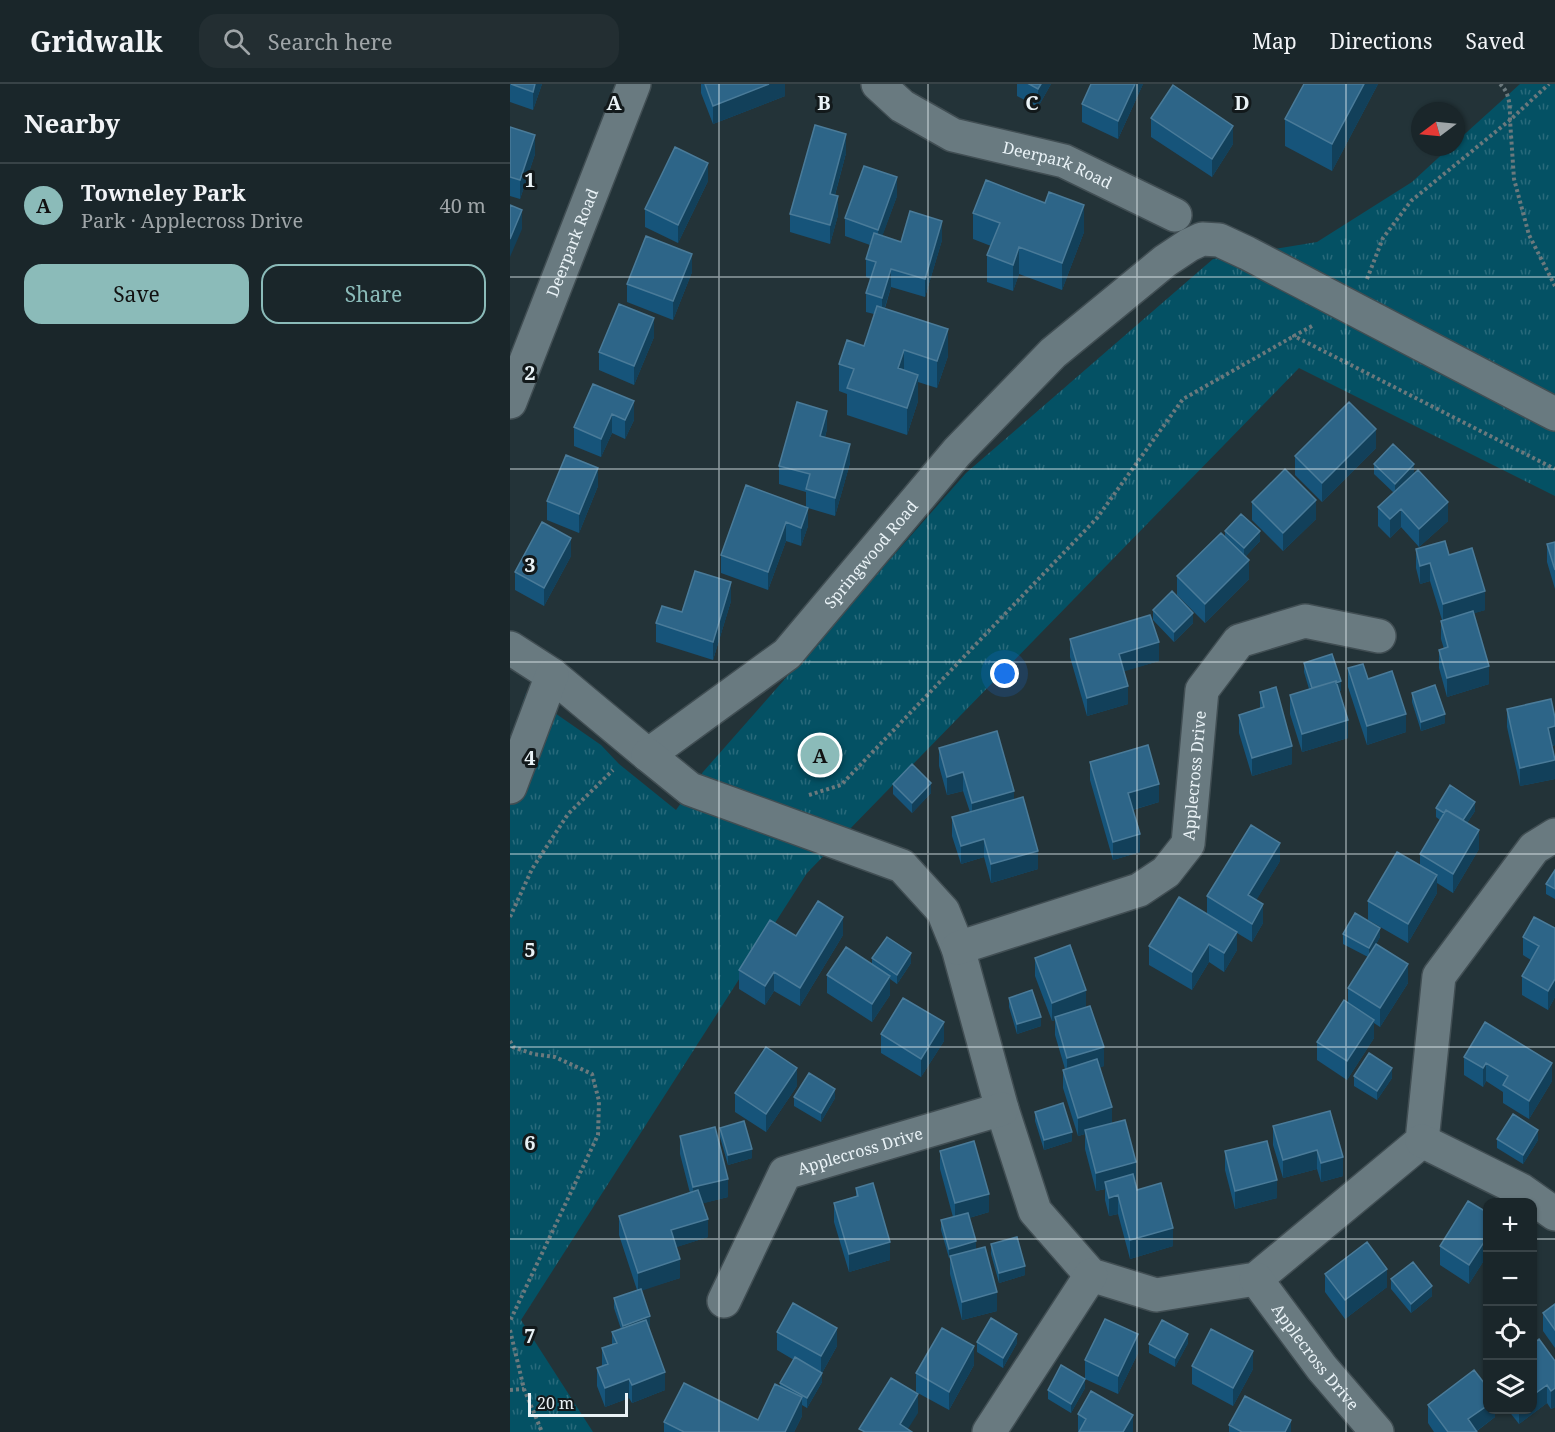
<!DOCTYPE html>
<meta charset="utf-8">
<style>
:root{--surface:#1a262a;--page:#232e32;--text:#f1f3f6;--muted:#9fa5a8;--line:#384347;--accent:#8bbbb9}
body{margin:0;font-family:"Noto Serif",serif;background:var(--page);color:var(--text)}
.controls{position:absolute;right:18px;bottom:18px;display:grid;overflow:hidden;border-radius:12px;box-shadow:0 2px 4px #0004}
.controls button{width:54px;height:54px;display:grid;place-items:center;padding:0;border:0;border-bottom:2px solid var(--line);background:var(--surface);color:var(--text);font:30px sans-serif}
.compass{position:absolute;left:901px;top:18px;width:54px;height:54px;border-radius:50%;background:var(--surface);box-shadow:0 2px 4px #0004;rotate:254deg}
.scale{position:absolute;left:18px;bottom:15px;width:100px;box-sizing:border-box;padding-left:6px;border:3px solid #e9f2f6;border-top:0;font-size:16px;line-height:21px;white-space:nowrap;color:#e9f2f6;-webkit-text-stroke:4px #12191b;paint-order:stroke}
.you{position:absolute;left:495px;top:590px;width:21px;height:21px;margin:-15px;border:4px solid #fff;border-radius:50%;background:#1a73e8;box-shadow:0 0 0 9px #1a73e833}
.badge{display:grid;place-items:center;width:39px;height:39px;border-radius:50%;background:var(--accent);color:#111;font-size:20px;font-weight:700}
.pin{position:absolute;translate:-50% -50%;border:3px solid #fff;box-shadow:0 2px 6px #0006}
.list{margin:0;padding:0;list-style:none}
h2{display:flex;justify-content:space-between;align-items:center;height:78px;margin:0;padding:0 24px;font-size:26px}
h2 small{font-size:20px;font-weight:400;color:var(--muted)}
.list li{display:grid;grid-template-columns:39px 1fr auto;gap:18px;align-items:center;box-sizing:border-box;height:84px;padding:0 24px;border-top:2px solid var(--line)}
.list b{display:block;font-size:22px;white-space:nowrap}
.list p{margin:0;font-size:20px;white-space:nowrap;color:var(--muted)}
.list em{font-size:20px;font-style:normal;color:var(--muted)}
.actions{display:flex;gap:12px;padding:18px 24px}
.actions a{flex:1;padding:14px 0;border:2px solid var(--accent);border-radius:18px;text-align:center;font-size:21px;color:var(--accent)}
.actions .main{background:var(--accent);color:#111}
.icon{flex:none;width:33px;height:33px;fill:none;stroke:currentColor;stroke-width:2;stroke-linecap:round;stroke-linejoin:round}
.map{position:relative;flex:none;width:1045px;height:1348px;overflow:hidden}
header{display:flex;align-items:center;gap:36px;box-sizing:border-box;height:84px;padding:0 30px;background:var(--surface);border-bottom:2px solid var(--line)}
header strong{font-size:28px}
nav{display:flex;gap:33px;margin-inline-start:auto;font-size:21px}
.search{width:420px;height:54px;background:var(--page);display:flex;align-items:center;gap:15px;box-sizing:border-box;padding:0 21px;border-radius:18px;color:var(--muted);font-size:22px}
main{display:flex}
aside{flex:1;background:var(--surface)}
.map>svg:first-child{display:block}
.park{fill:url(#park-tufts)}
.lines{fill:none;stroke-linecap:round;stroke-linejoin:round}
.minor-casing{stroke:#414e53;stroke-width:36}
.path{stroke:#6b797d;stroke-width:4;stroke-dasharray:3 3;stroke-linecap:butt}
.minor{stroke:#697a80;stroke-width:33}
.wall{fill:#16547a}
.shaded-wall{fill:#12405a}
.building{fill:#2d6588;stroke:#4a7b99;stroke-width:1.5}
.grid{fill:none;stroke:#e9f2f6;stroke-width:1.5;stroke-opacity:0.55}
.labels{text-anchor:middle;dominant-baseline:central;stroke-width:6;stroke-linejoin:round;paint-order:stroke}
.street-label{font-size:16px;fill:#e9f2f6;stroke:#12191b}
.grid-label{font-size:20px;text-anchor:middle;font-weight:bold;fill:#e9f2f6;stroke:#12191b;stroke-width:6;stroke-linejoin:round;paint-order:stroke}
</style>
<header>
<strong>Gridwalk</strong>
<div class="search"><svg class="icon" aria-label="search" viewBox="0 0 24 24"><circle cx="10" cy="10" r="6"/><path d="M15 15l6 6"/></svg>Search here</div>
<nav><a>Map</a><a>Directions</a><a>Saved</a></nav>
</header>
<main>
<aside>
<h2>Nearby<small></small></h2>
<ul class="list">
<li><span class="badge">A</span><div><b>Towneley Park</b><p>Park · Applecross Drive</p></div><em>40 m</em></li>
</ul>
<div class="actions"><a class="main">Save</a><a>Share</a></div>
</aside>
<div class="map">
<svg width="1045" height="1348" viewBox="0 0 1045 1348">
<defs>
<pattern id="park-tufts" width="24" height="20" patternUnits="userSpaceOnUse" patternTransform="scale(1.5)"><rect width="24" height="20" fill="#045164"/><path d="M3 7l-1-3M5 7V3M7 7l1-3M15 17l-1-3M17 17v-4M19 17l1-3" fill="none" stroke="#296a7b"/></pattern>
</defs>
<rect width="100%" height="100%" fill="#233338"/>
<path class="park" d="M1010,0h35v412l-256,-128 -492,505 -286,447 72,112h-83v-693l16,-46 75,52 18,19 57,46 27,-38 263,-299 247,-214 104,-17 95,-60 38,-35h6v-5z"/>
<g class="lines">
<g class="minor-casing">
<g id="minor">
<path id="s1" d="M368,0l24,22 51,29 111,26 111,54"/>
<path id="s2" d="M0,318l124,-318"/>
<path id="s3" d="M0,564l42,27 96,80 139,-101 170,-202 96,-99 112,-92 24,-16 13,-6 17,1 28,13 308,161"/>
<path d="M138,671l42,34 212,77 41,45 15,37 44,161 33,102 56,64 65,20 100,-16 166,-138 17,-165 95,-128 21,-13"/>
<path d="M0,703l42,-112"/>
<path id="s4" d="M448,864l181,-58 27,-18 22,-28 14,-154 37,-49 66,-20 74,15"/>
<path d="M912,1057l99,49 34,24"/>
<path id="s5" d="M746,1195l66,89 55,64"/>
<path id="s6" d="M214,1217l61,-128 217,-64"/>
<path d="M479,1348l102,-157"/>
</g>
</g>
<path class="path" d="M990,0c10,9 10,22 10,36l39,-36
M857,195l16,-41 28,-37 99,-81 4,59 15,56 26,51
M802,242l-18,10 261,133
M299,711l32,-10 256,-267 86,-119 111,-63
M0,833l22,-48 36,-55 45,-44
M0,957l3,6 20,7 22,3 37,17 7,27 -1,34 -88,186
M0,1246l14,59 18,43
M0,1306l14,-1"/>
<use href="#minor" class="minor"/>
</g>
<path class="wall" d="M0,0h32l-9,26 -23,-8z
M191,0h84v12l-72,28 -12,-31z
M507,0h34l-13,23 -21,-11z
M633,0l-25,55 -36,-17v-18z
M868,0l-46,87 -47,-25v-27z
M641,34l82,26 -21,33 -61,-40z
M0,43l25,27 -15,45 -10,-3z
M336,69l-11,42 3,20 -8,29 -40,-12v-18z
M198,97l-30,62 -33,-16v-18z
M387,112l-15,40 19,6 41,-2 -17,57 -34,-10 -6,21 63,48 -11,32 -19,-6v19l-11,34 -60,-20v-21l-8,-3v-27l25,-18 10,-32 -8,-2v-19l5,-14 -5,-2v-18l4,-14 -25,-9v-18z
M463,129l111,19 -22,58 -43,-16 -6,17 -26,-9v-27l4,-9 -18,-7z
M182,188l-19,48 -46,-18v-18z
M144,253l-20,48 -35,-15v-18z
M83,300l41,36 -9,19 -13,-6 -11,24 -27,-11v-19z
M317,345l-2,8 25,26 -15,53 -27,-8v18l-7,20 -15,-5 -18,49 -47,-17v-18l85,-48v-15l-27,-8v-18z
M866,364l-54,54 -27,-27v-19z
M864,380l40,9 34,48 -29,26 -18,-20 -11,11 -12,-12v-19l16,-14 -20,-19z
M88,402l-19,47 -32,-13v-19z
M742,418l64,17 -33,32 -31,-31z
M715,447l35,10 -15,16 4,22 -44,44 -28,-28v-19l48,-39z
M1045,458v47l-8,-27v-18z
M906,465l33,6 36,55 -11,3 15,71 -42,13 -8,-29v-18l5,-1 -3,-10v-18l1,-1 -12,-39 -10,3 -4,-16z
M61,472l-27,50 -29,-16v-18z
M221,517l-18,59 -57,-18v-19l26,-11z
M643,526l40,13 -19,19 -21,-22z
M560,555l89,22 -36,10 5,33 -41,12 -17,-59z
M794,579l37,28h-2l9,47 -46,14 -12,-38v-19l19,-6 -5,-17z
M838,584l20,11 38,53 -39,13 -19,-58z
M750,608l32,72 -40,12 -13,-43v-18l21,-7z
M902,609l33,30 -24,8 -9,-29z
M997,625l48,9v27l-3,1 3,33 -35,7 -13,-59z
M429,664l75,52 24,69 -47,14 -7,-26 -23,7 -9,-28v-19l18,-5 -7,-21 -16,4 -8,-29z
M580,678l69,40 -26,8 7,42 -27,8 -23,-80z
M383,700l38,9 -19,20 -19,-19z
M926,724l39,3 -8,12 12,26 -26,44 -16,-10v10l-29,50 -40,-23v-19l52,-36v-11l20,-34 -4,-3z
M770,777l-24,39 7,23 -11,19 -15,-9v17l-13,22 -15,-10 -17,28 -43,-25v-19l58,-32v-18z
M1045,786v29l-9,-5v-10z
M1045,844v69l-7,13 -26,-15v-19l9,-16 -8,-5v-18z
M833,850l37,3 -4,7 32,39 -28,44 -6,-4v15l-27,42 -30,-20v-18l31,-39v-15l20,-31 -25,-13z
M333,851l-43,71 -26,-15 -9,14 -26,-16v-19l57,-34z
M362,874l39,5 -14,21 -7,-5v16l-18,27 -45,-29v-18l45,-10z
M525,874l51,49 18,59 -4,1 12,56 24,57 -1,1 2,9 36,56 -43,13 -12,-45 -9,2 -4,-16v-11l-9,2 -11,-42v-15l-7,2 -15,-48v-18l2,-1 -10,-34v-15l-3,1 -17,-45z
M499,914l32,28 -24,8 -8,-27z
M371,950l63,7 -23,36 -40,-24z
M954,973l88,24 -23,38 -26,-16v-11l-17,-11 -3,6 -19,-12z
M844,992l38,2 -15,22 -23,-14z
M287,1002l-31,46 -31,-20v-19z
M284,1013l41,1 -14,24 -27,-16z
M525,1028l37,29 -28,9 -9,-29z
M763,1042l70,31v19l-22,6 -4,-13 -34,9 -10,-33z
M210,1044l32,30 -24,7 -8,-28z
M170,1052l48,61 -25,6 5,34 -32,10 4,31 -39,12 9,36 -2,1 17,63 -33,13 -3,-5 -24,9 -8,-21v-18l5,-2v-18l10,-4v-12l9,-3 -7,-21v-10l23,-8 -18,-55v-19l71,-23 -10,-39z
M987,1055l41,1 -15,24 -26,-16z
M430,1067l49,61 -20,6 7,31 21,62 -35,9 -12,-46v-16h-1l-8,-28v-10l12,-3 -13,-48z
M715,1067l52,47 -42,11 -10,-39z
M346,1104l34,72 -41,12 -15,-50v-19l22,-7z
M978,1129v41l-19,30 -29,-19v-19z
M481,1160l34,31 -26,8 -8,-29z
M815,1190l62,13 -42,32 -20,-27z
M881,1195l41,17 -21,17 -20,-24z
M1045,1220v44l-12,-17v-18z
M267,1248l60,14 -15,27v9l-15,26 -5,-3v11l-8,16h-130v-10l94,-2 22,-34v-3l14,-23 -17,-10z
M467,1258l40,1 -14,25 -26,-16z
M678,1259l-13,24 -26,-14v-9z
M628,1269l-20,41 -33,-15v-19z
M1045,1277v46l-4,2 -4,-6 -28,21 -11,-14h25z
M464,1281l-25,45 -33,-18v-19z
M682,1282l61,3 -20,37 -41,-22z
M575,1304l-14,25 -23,-14v-9z
M918,1321l67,5v7l-18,14v1h-43l-6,-9z
M568,1330l55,18h-55z
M719,1341l62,7h-62z"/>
<path class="shaded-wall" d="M25,0h7l-9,26v-18z
M259,0h16v12l-72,28v-18z
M531,0h10l-13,23v-18z
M625,0h8l-25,55v-18z
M854,0h14l-46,87v-27z
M723,42v18l-21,33v-18z
M336,50v19l-16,60v-19z
M25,51v19l-15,45v-19z
M198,79v18l-30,62v-18z
M387,93v19l-19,52v-18z
M328,112v19l-8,29v-19z
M574,121v27l-22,58v-27z
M12,126v19l-12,28v-18z
M432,137v19l-17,57v-18z
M509,163v27l-6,17v-26z
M182,170v18l-19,48v-19z
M381,185v18l-9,29v-18z
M144,234v19l-20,48v-19z
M438,245v27l-11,32v-27z
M394,266v27l-6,-9z
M408,291v26l-11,34v-27z
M124,317v19l-9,19v-19z
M317,327v18l-7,25v-18z
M102,330v19l-11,24v-18z
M866,345v19l-54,54v-19z
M340,360v19l-15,53v-18z
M904,380v9l-19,21v-10z
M88,384v18l-19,47v-19z
M806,416v19l-33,32v-18z
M938,418v19l-29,26v-18z
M298,424v18l-7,20v-18z
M891,425v18l-11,11v-19z
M276,438v19l-18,49v-18z
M750,447v10l-16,17v-10z
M61,454v18l-27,50v-18z
M739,476v19l-44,44v-19z
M920,479v18l-10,3v-18z
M221,498v19l-18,59v-18z
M975,507v19l-42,13v-19z
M683,529v10l-19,19v-10z
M649,558v19l-40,12v-19z
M979,582v18l-42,13v-19z
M831,597v10l-29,9v-10z
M618,602v18l-41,12v-18z
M896,630v18l-39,13v-19z
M935,630v9l-24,8v-9z
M838,636v18l-46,14v-18z
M1045,642v19l-7,1v-18z
M782,662v18l-40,12v-18z
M1045,676v19l-35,7v-18z
M453,688v19l-16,4v-18z
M421,699v10l-19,20v-10z
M649,700v18l-31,9v-18z
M504,707v18l-42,12v-18z
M965,718v9l-15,22v-9z
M969,746v19l-26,44v-19z
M630,750v18l-27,8v-18z
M474,755v18l-23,7v-18z
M770,759v18l-32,53v-19z
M528,767v18l-47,14v-19z
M927,791v18l-29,50v-19z
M753,820v19l-11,19v-18z
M333,833v18l-43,71v-18z
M870,844v9l-11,21v-10z
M727,848v18l-13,22v-19z
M699,860v18l-17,28v-18z
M401,869v10l-14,21v-9z
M898,880v19l-28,44v-19z
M264,888v19l-9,14v-19z
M380,892v19l-18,27v-18z
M1045,895v18l-7,13v-19z
M576,906v19l-31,8v3l-3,1v-18z
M531,933v9l-24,8v-10z
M864,936v18l-27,42v-19z
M434,938v19l-23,36v-18z
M594,963v19l-37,11v-19z
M976,979v18l-3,6v-19z
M1042,979v18l-23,38v-18z
M287,984v18l-31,46v-18z
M882,984v10l-15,22v-9z
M325,1005v9l-14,24v-9z
M602,1023v18l-27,5v4l-7,2v-18z
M1028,1046v10l-15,24v-9z
M562,1048v9l-28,9v-10z
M242,1065v9l-24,7v-10z
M807,1066v19l-34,9v-18z
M833,1073v19l-22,6v-19z
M626,1078v18l-29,8 -2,-6v7l-9,2v-18z
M218,1095v18l-35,9v-19z
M767,1096v18l-42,11v-18z
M479,1110v18l-34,10v-19z
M608,1111v19l-9,2v-18z
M198,1135v18l-37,12v-19z
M663,1144v18l-43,13v-19z
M978,1152v18l-19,30v-19z
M466,1157v10l-27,7v-9z
M380,1158v18l-41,12v-18z
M170,1175v19l-42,14v-19z
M515,1182v9l-26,8v-10z
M877,1185v18l-42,32v-19z
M922,1202v10l-21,17v-9z
M487,1208v19l-35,9v-18z
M140,1232v10l-27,9v-9z
M327,1244v18l-15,27v9l-15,26v-10l14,-24v-18z
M507,1250v9l-14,25v-10z
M628,1250v19l-20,41v-18z
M678,1250v9l-13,24v-9z
M464,1262v19l-25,45v-18z
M743,1267v18l-20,37v-18z
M155,1288v18l-33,13v-18z
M119,1295v19l-24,9v-19z
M575,1295v9l-14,25v-9z
M1037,1301v18l-28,21v-14h14v-15z
M1045,1304v19l-4,2v-18z
M408,1310v19l-12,19 -6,-8z
M292,1313v19l-8,16h-9z
M978,1321v5h7v7l-20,15 -7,-13z
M623,1331v17h-10z
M781,1336v12h-6z"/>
<path class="building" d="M1,0h24l-2,8z
M195,0h64l-56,22z
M519,0h12l-3,5z
M581,0h44l-17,37 -36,-17z
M794,0h60l-32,60 -47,-25z
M663,1l60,41 -21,33 -61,-41z
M305,41l31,9 -16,60 8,2 -8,29 -40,-11z
M0,43l25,8 -15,45 -10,-3z
M165,63l33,16 -30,62 -33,-16z
M354,82l33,11 -19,53 -33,-12z
M476,96l59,23 4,-11 35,13 -22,58 -43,-16 -6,18 -26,-10 13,-32 -27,-10z
M0,121l12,5 -12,29z
M400,127l32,10 -17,58 -34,-10 -9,29 -16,-5 10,-31 -10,-3 8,-26 27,9z
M136,152l46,18 -19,47 -46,-17z
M109,220l35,14 -20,48 -35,-14z
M367,222l71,23 -11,32 -33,-11 -6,18 20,7 -11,33 -60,-20 7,-19 -15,-5 8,-24 17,6z
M83,300l41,17 -9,19 -13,-6 -11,25 -27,-12z
M287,318l30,9 -7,25 30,8 -15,54 -29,-9 4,-15 -31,-8z
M839,318l27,27 -54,54 -27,-27z
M883,360l21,20 -19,20 -21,-20z
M56,371l32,13 -19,46 -32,-13z
M775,385l31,31 -33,33 -31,-31z
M908,386l30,32 -29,27 -18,-20 -11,10 -12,-12z
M236,401l62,23 -7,20 -15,-6 -18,50 -47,-17z
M731,430l19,17 -16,17 -19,-17z
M32,438l29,16 -27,50 -29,-16z
M711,449l28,27 -44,44 -28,-28z
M935,457l4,14 23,-7 13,43 -42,13 -13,-41 -10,3 -4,-17z
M1045,458v28l-8,-26z
M185,487l36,11 -18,60 -57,-19 6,-17 20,6z
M662,507l21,22 -19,19 -21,-22z
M963,527l16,55 -42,12 -8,-28 9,-3 -7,-26z
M640,531l9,27 -40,12 9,32 -41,12 -17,-59z
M822,570l9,27 -5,2v-2l-24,7 -8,-25z
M853,580l5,15 24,-8 14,43 -39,12 -19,-58z
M826,597l12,39 -46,14 -12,-39z
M925,601l10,29 -24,8 -9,-29z
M766,603l16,59 -40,12 -13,-43 25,-8 -4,-15z
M1041,615l4,19v8l-7,2 7,32 -35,8 -13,-59z
M487,647l17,60 -42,12 -9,-31 -16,5 -8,-29z
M638,661l11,39 -31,9 12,41 -27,8 -23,-80z
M402,680l19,19 -19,20 -19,-19z
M940,701l25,17 -12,18 -17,-10 -2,3 -8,-5z
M513,713l15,54 -47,13 -7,-25 -23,7 -9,-29z
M936,726l33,20 -26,44 -33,-20z
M741,741l29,18 -32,52 15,9 -11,20 -45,-28z
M887,768l40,23 -29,49 -40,-23z
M1045,786v19l-9,-5z
M669,813l58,35 -13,21 -15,-9 -17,28 -43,-26z
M308,817l25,16 -43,71 -26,-16 -9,14 -26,-16 31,-50 26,16z
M845,829l25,15 -11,20 -26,-14z
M1024,833l21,11v51l-7,12 -26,-15 17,-30 -16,-9z
M377,853l24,16 -14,22 -25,-17z
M866,860l32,20 -28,44 -32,-20z
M560,861l16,45 -34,13 -17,-45z
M336,863l44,29 -18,28 -45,-29z
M522,906l9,27 -24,7 -8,-26z
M393,914l41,24 -23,37 -40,-25z
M834,916l30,20 -27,41 -30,-19z
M580,922l14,41 -37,11 -12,-41z
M975,938l67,41 -23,38 -26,-16 5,-9 -22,-13 -3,5 -19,-11z
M256,963l31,21 -31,46 -31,-21z
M859,969l23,15 -15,23 -23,-15z
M587,975l15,48 -34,11 -15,-48z
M299,989l26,16 -14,24 -27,-16z
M553,1019l9,29 -28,8 -9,-28z
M820,1027l13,46 -22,6 -4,-13 -34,10 -10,-34z
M1003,1030l25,16 -15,25 -26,-16z
M615,1036l11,42 -40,11 -11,-43z
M234,1037l8,28 -24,6 -8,-27z
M205,1043l13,52 -35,8 -13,-51z
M464,1057l15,53 -34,9 -15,-52z
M757,1057l10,39 -42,11 -10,-40z
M623,1090l4,16 24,-7 12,45 -43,12 -12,-45 -9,3 -4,-16z
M363,1099l17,59 -41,12 -15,-51 24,-7 -2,-8z
M188,1106l10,29 -37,11 9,29 -42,14 -19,-57z
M958,1117l20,12v23l-19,29 -29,-19z
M458,1129l8,28 -27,8 -8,-29z
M507,1153l8,29 -26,7 -8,-29z
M857,1158l20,27 -42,31 -20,-26z
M475,1163l12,45 -35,10 -12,-46z
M903,1178l19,24 -21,18 -20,-25z
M131,1205l9,27 -27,10 -9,-28z
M283,1219l44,25 -16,28 -44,-24z
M1045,1220v26l-12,-17z
M481,1234l26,16 -14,24 -26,-16z
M595,1235l33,15 -20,42 -33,-16z
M136,1236l19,52 -33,13 -3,-6 -24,9 -8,-20 11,-4 -6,-16 15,-5 -5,-11z
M652,1236l26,14 -13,24 -26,-14z
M432,1244l32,18 -25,46 -33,-19z
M701,1245l42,22 -20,37 -41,-22z
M1029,1255l16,22v27l-4,3 -4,-6 -14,10v-51z
M285,1273l27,16 -15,25 -27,-15z
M551,1281l24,14 -14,25 -23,-14z
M964,1286l14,18v17l-20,14 9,13h-29l-20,-27z
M381,1294l27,16 -18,30 12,8h-47l-6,-3z
M174,1299l74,37 17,-36 27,13 -17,35h-101l-20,-10z
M581,1307l42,24 -10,17h-44l7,-13 -8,-5z
M735,1312l46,24 -6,12h-43l-13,-7z"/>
<path class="grid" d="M209,0v1348M418,0v1348M627,0v1348M836,0v1348M0,193h1045M0,385h1045M0,578h1045M0,770h1045M0,963h1045M0,1155h978M1023,1155h22"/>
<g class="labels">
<g class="street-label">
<text stroke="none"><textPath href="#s1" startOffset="200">Deerpark Road</textPath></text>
<text stroke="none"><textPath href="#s2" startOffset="171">Deerpark Road</textPath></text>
<text stroke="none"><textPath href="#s3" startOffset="477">Springwood Road</textPath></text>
<text stroke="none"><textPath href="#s4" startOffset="327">Applecross Drive</textPath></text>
<text stroke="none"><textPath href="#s6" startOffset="220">Applecross Drive</textPath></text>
<text stroke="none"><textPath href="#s5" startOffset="98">Applecross Drive</textPath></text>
</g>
</g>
<g class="grid-label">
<text x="104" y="26">A</text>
<text x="314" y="26">B</text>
<text x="522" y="26">C</text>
<text x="732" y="26">D</text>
<text x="20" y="103">1</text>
<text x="20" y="296">2</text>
<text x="20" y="488">3</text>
<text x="20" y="681">4</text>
<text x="20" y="873">5</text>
<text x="20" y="1066">6</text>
<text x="20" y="1259">7</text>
</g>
</svg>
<div class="controls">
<button>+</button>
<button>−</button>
<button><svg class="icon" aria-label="locate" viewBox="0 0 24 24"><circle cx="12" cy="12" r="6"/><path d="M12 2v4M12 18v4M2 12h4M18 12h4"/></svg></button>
<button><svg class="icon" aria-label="layers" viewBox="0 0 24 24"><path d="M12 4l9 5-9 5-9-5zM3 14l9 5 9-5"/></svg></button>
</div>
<svg class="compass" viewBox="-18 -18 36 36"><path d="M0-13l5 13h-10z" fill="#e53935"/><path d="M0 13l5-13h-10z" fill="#9fa5a8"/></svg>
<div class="scale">20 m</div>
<div class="you"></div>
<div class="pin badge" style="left:310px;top:671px">A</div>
</div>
</main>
